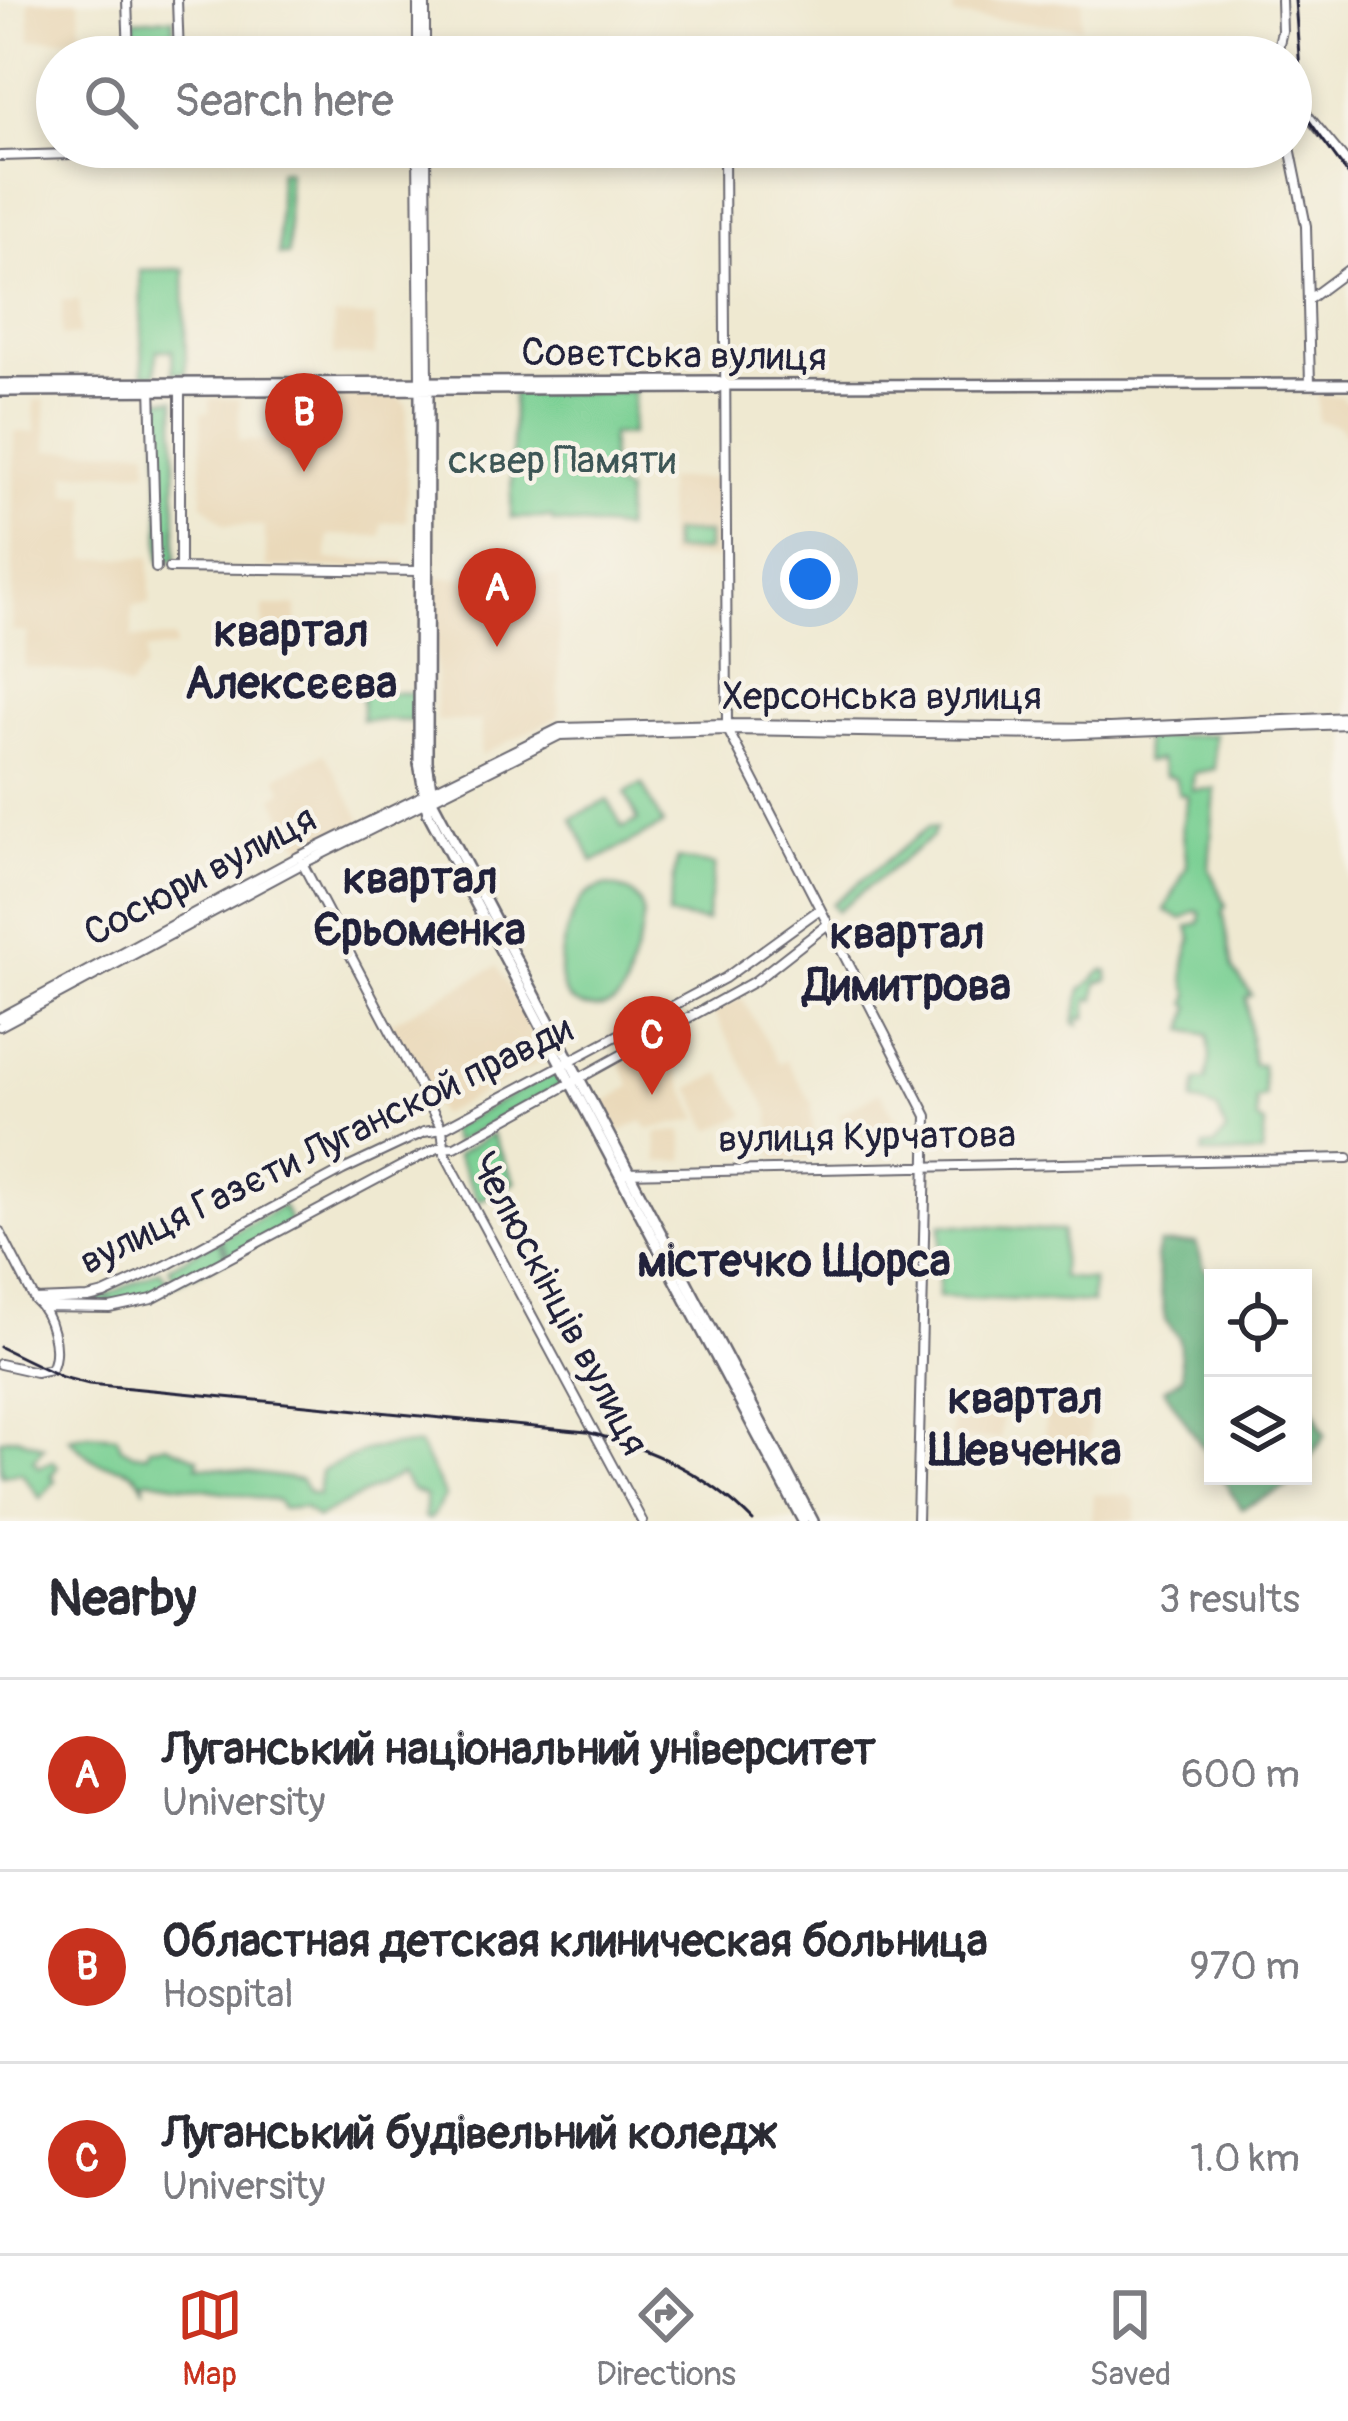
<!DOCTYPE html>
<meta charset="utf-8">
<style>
:root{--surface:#fff;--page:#f2f2f3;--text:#2b2b33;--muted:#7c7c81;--line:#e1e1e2;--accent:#c8321e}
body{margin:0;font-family:Pangolin,sans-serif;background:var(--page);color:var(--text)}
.controls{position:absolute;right:36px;bottom:36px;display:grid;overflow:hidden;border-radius:0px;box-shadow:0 6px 18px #0003}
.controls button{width:108px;height:108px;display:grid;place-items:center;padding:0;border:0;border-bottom:3px solid var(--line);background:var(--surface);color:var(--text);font:60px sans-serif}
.you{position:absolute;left:810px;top:579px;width:42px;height:42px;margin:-30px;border:9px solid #fff;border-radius:50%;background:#1a73e8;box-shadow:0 0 0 18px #1a73e833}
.badge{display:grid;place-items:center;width:78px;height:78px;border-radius:50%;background:var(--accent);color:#fff;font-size:39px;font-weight:700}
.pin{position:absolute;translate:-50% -99px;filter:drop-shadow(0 3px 6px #0008)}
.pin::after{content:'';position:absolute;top:63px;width:42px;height:36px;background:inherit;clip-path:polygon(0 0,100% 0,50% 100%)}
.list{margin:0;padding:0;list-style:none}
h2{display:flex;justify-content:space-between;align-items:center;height:156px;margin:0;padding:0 48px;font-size:51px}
h2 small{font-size:39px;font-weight:400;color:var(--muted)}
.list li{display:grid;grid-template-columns:78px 1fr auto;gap:36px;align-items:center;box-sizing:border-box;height:192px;padding:0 48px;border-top:3px solid var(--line)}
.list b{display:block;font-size:45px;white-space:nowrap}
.list p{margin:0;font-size:39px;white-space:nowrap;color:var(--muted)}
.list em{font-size:39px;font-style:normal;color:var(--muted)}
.icon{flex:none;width:66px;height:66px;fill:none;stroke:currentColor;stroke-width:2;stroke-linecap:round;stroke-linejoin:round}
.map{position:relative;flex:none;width:1348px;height:1521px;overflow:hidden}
.search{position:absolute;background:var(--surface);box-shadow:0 6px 18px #0003;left:36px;right:36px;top:36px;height:132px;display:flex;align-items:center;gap:30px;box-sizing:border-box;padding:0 42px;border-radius:66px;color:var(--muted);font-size:45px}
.sheet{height:732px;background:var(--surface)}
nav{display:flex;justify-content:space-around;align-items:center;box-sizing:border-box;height:168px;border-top:3px solid var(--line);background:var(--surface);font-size:33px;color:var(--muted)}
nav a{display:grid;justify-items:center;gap:6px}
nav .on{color:var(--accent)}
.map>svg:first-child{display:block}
.built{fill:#ead9ba}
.green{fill:#7bd094;stroke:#4e7968;stroke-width:3}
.forest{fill:#64b27e;stroke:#436a5c;stroke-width:3}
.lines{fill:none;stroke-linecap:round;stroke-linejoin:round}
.secondary-casing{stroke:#6a6870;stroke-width:12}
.primary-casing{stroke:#6a6870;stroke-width:14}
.secondary{stroke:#fff;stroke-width:8}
.primary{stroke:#fff;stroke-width:9}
.tram{stroke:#22223b;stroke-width:3}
.rail{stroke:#22223b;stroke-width:3}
.labels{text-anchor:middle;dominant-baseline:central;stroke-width:9;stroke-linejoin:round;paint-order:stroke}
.street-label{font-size:39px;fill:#22223b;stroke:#f7f3e8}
.park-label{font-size:39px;fill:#3d5656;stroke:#f7f3e8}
.quarter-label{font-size:45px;font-weight:bold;fill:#22223b;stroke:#f7f3e8}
</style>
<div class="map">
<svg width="1348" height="1521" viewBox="0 0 1348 1521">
<rect width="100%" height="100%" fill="#f7f3e8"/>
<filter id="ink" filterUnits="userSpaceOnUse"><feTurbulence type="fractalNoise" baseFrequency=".00833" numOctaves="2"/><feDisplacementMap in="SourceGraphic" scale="24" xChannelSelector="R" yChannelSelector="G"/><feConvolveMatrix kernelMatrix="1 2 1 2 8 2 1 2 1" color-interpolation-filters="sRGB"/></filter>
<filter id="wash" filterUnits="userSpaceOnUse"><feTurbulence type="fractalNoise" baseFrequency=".004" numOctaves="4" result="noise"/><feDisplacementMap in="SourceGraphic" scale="48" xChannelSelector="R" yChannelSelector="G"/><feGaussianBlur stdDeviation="2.7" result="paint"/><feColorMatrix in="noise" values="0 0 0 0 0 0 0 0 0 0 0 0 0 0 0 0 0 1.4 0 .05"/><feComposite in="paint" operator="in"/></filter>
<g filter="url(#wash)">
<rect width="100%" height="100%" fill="#efe9d1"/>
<path class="built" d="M29,0h50l2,38 -51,2z
M954,0h129l-2,27 -128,-11z
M79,300v35l-17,1v-36z
M334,316l41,1v39l-42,-1z
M1318,395l24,1v4l6,1v37l-9,-12 -21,-5z
M312,396l88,1 7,9v115l-25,2 -1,13 -53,-1 -1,25 77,1v7h-137l-3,-42 -39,-1 -23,-22 -1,-91h8l1,-14 29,1v42l72,-1z
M34,400h11l2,51 101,-2v21l-82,4 1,22h20v63l63,-2v47l-18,2v32h43v10l-29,2 -1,18 -17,21 -28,-15 -76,-7 4,-34 -16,-2 3,-199h20z
M716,478v81h-49l-1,-80z
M559,577v140l-78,38 1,-34h-46l-1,-143z
M263,606h33l1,31h-33z
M324,753l38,67 -58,31 -31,-54 10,-7 -6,-14z
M497,966l50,92 -107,57 -50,-92z
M742,998l37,65 7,-3 26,43 2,56h-40l-5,-48 -56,-99z
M662,1041l37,78 -50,10 -7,-8 -24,12 -16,-29 29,-18 -11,-22z
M721,1073l25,42 -35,16 -21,-43z
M880,1092l18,30 -34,19 -11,1 -15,-28z
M683,1131l2,29 -27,2 -2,-29z
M953,1401h50l-2,38h-50z
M1046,1406l44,1 -1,35 -45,-1z
M1094,1494l34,1 8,6v20h-44z"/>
<path class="green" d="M173,18l2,39h-40l-1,-37z
M279,171h9v84h-9z
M184,269l2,104h-13l-1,-23h-15l-1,24h-13l-3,-104z
M634,391l-3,43 -20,1 -1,50 16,7 -2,37 -71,-7 -1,-4h-41l2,-125z
M159,399h16l1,161 -16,1z
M672,533h35v18h-35z
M362,692l53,1 -1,28 -52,-1z
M1214,734l1,35 -21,4 -2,17 23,-1 -6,80 17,37 -3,5 10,58 19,26 -6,3 7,67h9l3,32 -9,2 1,21 8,5 -3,29h-59l1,-7 11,-1 11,-14 -8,-22 -25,-9 4,-20h9l4,-23 -2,-23 -23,-5 6,-24 -4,-2 3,-10c-9,-16 -5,-37 2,-54l-4,-13 12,-4 1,-10 -6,-2 -13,8 -17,-8 22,-45 -5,-40 6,-30 -9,-2 -4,-16 -10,-2 -5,-16 -15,2 -1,-23z
M642,784l21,41 -70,37 -21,-44 36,-18 15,28 15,-8 -13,-27z
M929,827l7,1 -4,9 -95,74 -5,-7z
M677,859l38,6 -9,57 -38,-6z
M605,886c54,5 38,42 27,78 -3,11 -5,26 -13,35 -12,11 -31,11 -44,4 -29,-16 -9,-81 6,-103 6,-8 15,-11 24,-14z
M1103,970l5,2v8l-11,3 -2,17 -7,-1 -2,19h-6l-1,7 -5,-2 7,-33z
M555,1072l6,13 -107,58 -6,-13z
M492,1134l23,48 -36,19 -23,-46z
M283,1206l9,18 -62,33 -9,-18z
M941,1224l121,7 -1,46 31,3v23l-154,-6z
M218,1240l9,19 -51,24 -7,-16z
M160,1270l11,16c-39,20 -75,20 -118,20l-1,-4 54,-7 6,8 -4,-8z
M88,1434l29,2 4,11 13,7h13l2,-7 17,-2 32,13 -1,7 104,15 7,12 10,3 3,-24 44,-20 25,-5 29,-1 26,52 -15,22 -6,-1 2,-22 -15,-6 -10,-15 -84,43 -13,-11 -22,2 -4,-8 -127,-21 -8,1 2,9c-10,-23 -20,-21 -41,-26 -14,-3 -25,-17 -35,-26z
M16,1437l28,10 -11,13 6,7 14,-6 5,5 -7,10 4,5 -15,17 -19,-26 -19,3 -2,-36z"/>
<path class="forest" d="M1196,1243l8,25 9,12v183l-49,-74 18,-12 -3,-39 -14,-18 -9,-62 3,-14z
M1303,1382l22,54 -22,32z
M1221,1476h76l-6,9 -50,24z"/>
</g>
<g filter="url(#ink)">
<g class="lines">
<g class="secondary-casing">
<path id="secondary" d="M127,0l2,57
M177,0l2,57
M418,0v57
M425,57v-57
M1276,57l6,-26 -1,-31
M1291,112h14l43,52
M418,147l2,236
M426,147l2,236
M724,147l3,581 200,388 -10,405
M1290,147l16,79 4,158
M0,156l327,-9
M1309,299l39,-29
M151,385l5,183
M180,390v178
M169,568l251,3
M302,863l140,266 3,25 197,367
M0,1018l298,-161 262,-129 167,-4 383,4 238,-11
M0,1026l302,-162 258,-129 168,-5 325,5 295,-11
M624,1173l724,-15
M0,1232l35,68c16,14 26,50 16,69l-15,3 -36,-8
M35,1300l53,-2 16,-4 61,-28 178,-96 81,-38 18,-3 283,-151 95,-69
M43,1307l67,1 42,-9 255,-136 31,-15 17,-1 300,-166 73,-57"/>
</g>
<g class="primary-casing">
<path id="primary" d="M420,383l-1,380 9,50 375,708
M428,383l-1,378 6,41 380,719
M0,384l716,-3 7,4 625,-1
M0,391l716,-3 7,-3"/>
</g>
<use href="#secondary" class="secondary"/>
<use href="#primary" class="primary"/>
<path class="tram" d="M1295,0l8,112 45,63"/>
<path class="rail" d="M0,1347l62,30 27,7 498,48c64,17 119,41 166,89"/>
</g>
</g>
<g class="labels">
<g class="street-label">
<text transform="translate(674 355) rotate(1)">Совєтська вулиця</text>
<text x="882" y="696">Херсонська вулиця</text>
<text transform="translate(200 876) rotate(-28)">Сосюри вулиця</text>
<text transform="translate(867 1137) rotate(-1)">вулиця Курчатова</text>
<text transform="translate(326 1145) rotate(-26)">вулиця Газєти Луганской правди</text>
<text transform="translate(559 1304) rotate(62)">Челюскінців вулиця</text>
</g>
<g class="park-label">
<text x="562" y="460">сквер Памяти</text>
</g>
<g class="quarter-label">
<text x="291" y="632">квартал<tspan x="291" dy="52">Алексєєва</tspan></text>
<text x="420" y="879">квартал<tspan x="420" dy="52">Єрьоменка</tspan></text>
<text x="907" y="934">квартал<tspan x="907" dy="52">Димитрова</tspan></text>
<text x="794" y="1262">містечко Щорса</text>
<text x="1025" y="1399">квартал<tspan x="1025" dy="52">Шевченка</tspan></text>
</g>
</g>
</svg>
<div class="controls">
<button><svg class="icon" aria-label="locate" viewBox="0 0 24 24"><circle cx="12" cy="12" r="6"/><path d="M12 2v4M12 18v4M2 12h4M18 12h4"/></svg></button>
<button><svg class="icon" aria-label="layers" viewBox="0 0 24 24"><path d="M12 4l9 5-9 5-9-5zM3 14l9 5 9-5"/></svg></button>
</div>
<div class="you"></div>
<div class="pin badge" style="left:497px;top:647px">A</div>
<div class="pin badge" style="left:304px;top:472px">B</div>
<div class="pin badge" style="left:652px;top:1095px">C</div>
<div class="search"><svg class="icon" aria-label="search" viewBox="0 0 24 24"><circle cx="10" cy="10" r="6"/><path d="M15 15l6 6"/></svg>Search here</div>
</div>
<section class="sheet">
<h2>Nearby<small>3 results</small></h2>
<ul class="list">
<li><span class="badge">A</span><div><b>Луганський національний університет</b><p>University</p></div><em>600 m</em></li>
<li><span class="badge">B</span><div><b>Областная детская клиническая больница</b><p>Hospital</p></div><em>970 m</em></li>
<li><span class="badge">C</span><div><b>Луганський будівельний коледж</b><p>University</p></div><em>1.0 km</em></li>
</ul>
</section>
<nav>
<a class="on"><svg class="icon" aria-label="map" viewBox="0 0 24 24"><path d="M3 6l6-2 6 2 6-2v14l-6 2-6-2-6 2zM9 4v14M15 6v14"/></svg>Map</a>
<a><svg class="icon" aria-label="directions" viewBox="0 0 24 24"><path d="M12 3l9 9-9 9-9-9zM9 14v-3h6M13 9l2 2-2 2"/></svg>Directions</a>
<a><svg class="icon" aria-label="saved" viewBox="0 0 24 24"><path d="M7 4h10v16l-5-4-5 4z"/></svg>Saved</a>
</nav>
